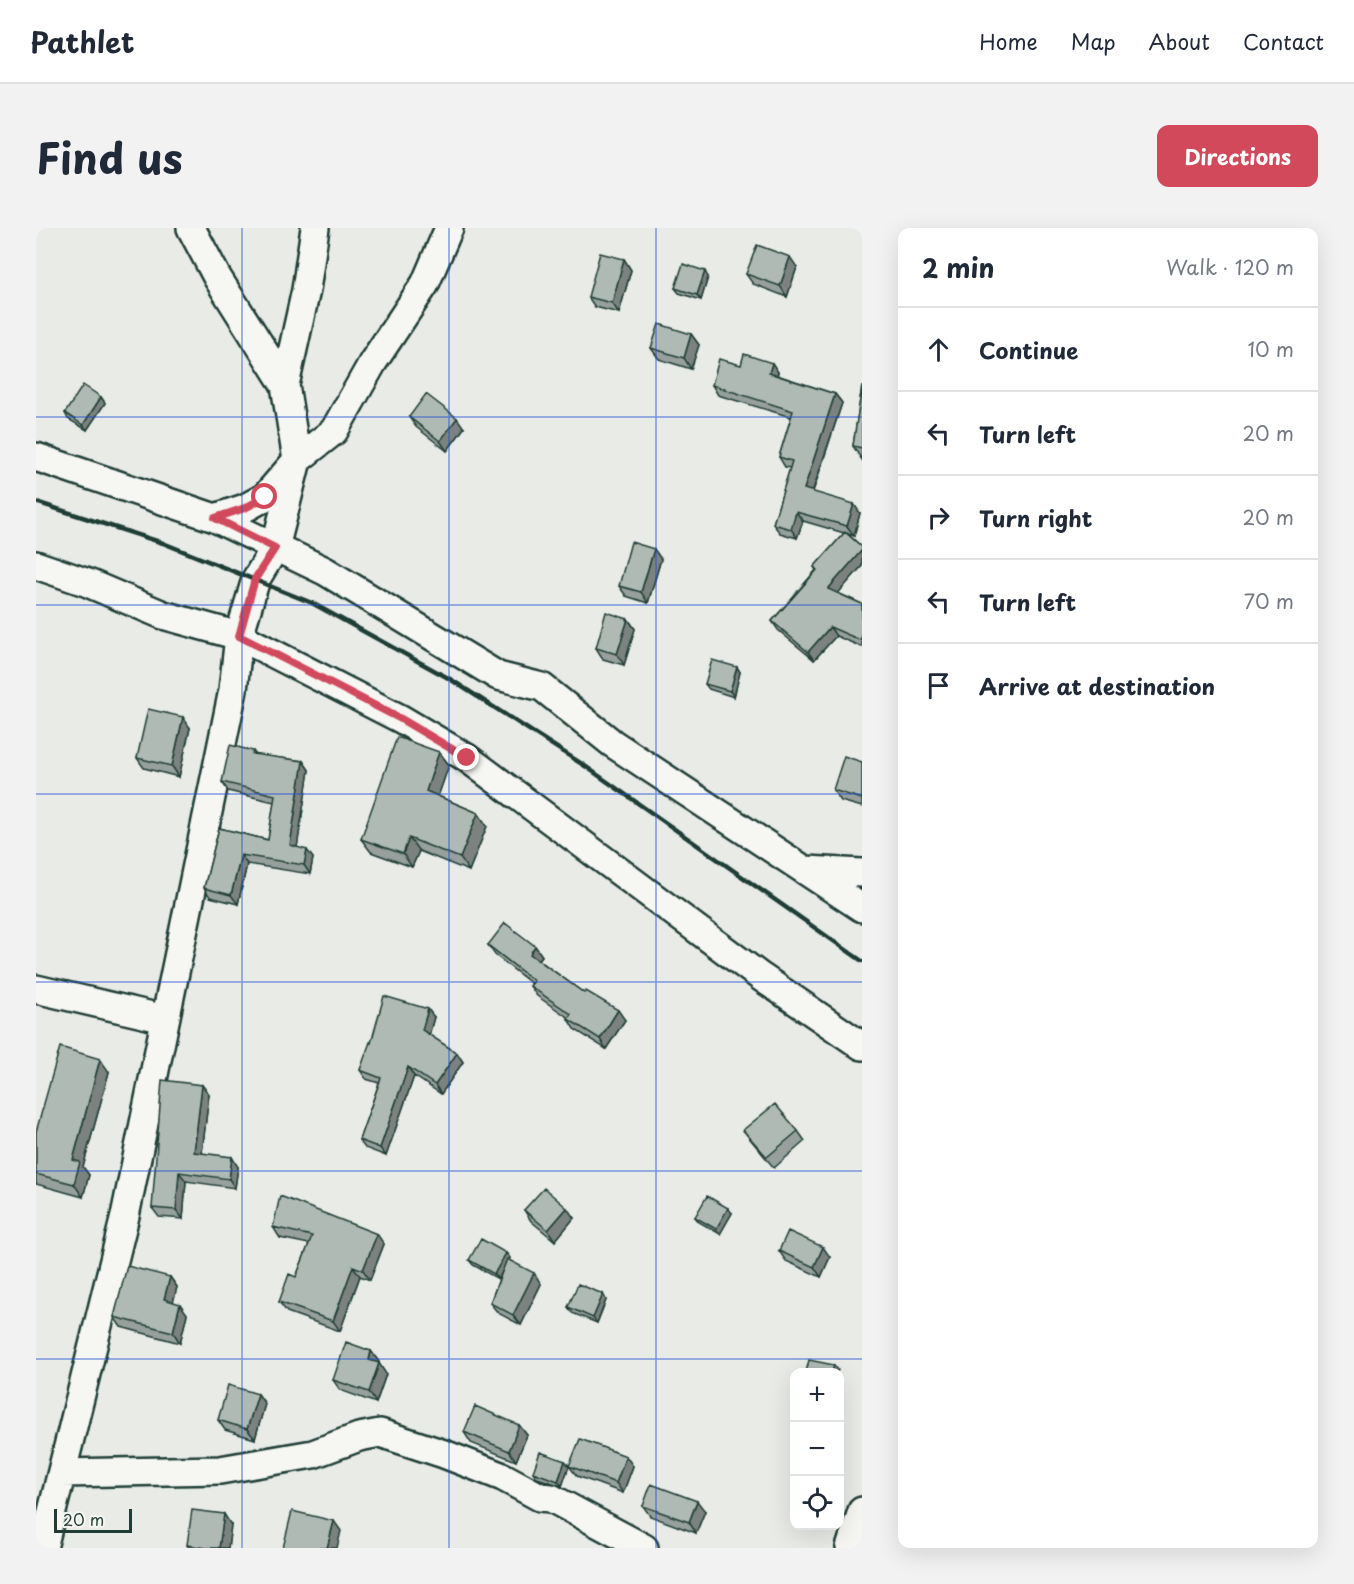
<!DOCTYPE html>
<meta charset="utf-8">
<style>
:root{--surface:#fff;--page:#f2f2f3;--text:#1f2937;--muted:#747a83;--line:#e0e1e3;--accent:#d1495b}
body{margin:0;font-family:"Playpen Sans",sans-serif;background:var(--page);color:var(--text)}
.controls{position:absolute;right:18px;bottom:18px;display:grid;overflow:hidden;border-radius:12px;box-shadow:0 6px 24px #0002}
.controls button{width:54px;height:54px;display:grid;place-items:center;padding:0;border:0;border-bottom:2px solid var(--line);background:var(--surface);color:var(--text);font:30px sans-serif}
.scale{position:absolute;left:18px;bottom:15px;width:78px;box-sizing:border-box;padding-left:6px;border:3px solid #1f3d34;border-top:0;font-size:16px;line-height:21px;white-space:nowrap;color:#1f3d34;-webkit-text-stroke:4px #f6f6f2;paint-order:stroke}
.stop{position:absolute;width:18px;height:18px;margin:-14px;border:4px solid #d1495b;border-radius:50%;background:#fff}
.stop.end{background:#d1495b;border-color:#fff;box-shadow:0 2px 6px #0008}
.list{margin:0;padding:0;list-style:none}
h2{display:flex;justify-content:space-between;align-items:center;height:78px;margin:0;padding:0 24px;font-size:26px}
h2 small{font-size:20px;font-weight:400;color:var(--muted)}
.list li{display:grid;grid-template-columns:39px 1fr auto;gap:18px;align-items:center;box-sizing:border-box;height:84px;padding:0 24px;border-top:2px solid var(--line)}
.list b{display:block;font-size:22px;white-space:nowrap}
.list em{font-size:20px;font-style:normal;color:var(--muted)}
.icon{flex:none;width:33px;height:33px;fill:none;stroke:currentColor;stroke-width:2;stroke-linecap:round;stroke-linejoin:round}
.map{position:relative;flex:none;width:826px;height:1320px;overflow:hidden;border-radius:12px}
header{display:flex;align-items:center;gap:36px;box-sizing:border-box;height:84px;padding:0 30px;background:var(--surface);border-bottom:2px solid var(--line)}
header strong{font-size:28px}
nav{display:flex;gap:33px;margin-inline-start:auto;font-size:21px}
.intro{display:flex;align-items:center;justify-content:space-between;box-sizing:border-box;height:144px;padding:0 36px}
h1{margin:0;font-size:42px}
.button{padding:15px 27px;border-radius:12px;background:var(--accent);color:#fff;font-size:21px;font-weight:700}
main{display:flex;gap:36px;padding:0 36px}
aside{flex:1;background:var(--surface);border-radius:12px;box-shadow:0 6px 24px #0002}
.map>svg:first-child{display:block}
.lines{fill:none;stroke-linecap:round;stroke-linejoin:round}
.minor-casing{stroke:#1f3d34;stroke-width:32}
.minor{stroke:#f6f6f2;stroke-width:27}
.rail{stroke:#1f3d34;stroke-width:4.5}
.wall{fill:#97a09c;stroke:#1f3d34;stroke-width:1.5}
.shaded-wall{fill:#7b827f;stroke:#1f3d34;stroke-width:1.5}
.building{fill:#b0bab5;stroke:#1f3d34;stroke-width:1.5}
.route{stroke:#d1495b;stroke-width:8}
.grid{fill:none;stroke:#1d4ed8;stroke-width:1.5;stroke-opacity:0.55}
</style>
<header>
<strong>Pathlet</strong>
<nav><a>Home</a><a>Map</a><a>About</a><a>Contact</a></nav>
</header>
<div class="intro"><h1>Find us</h1><a class="button">Directions</a></div>
<main>
<div class="map">
<svg width="826" height="1320" viewBox="0 0 826 1320">
<rect width="100%" height="100%" fill="#e9ebe7"/>
<filter id="ink" filterUnits="userSpaceOnUse"><feTurbulence type="fractalNoise" baseFrequency=".0167" numOctaves="2"/><feDisplacementMap in="SourceGraphic" scale="12" xChannelSelector="R" yChannelSelector="G"/><feConvolveMatrix kernelMatrix="1 2 1 2 8 2 1 2 1" color-interpolation-filters="sRGB"/></filter>
<g filter="url(#ink)">
<g class="lines">
<g class="minor-casing">
<path id="minor" d="M155,0l26,49 68,108
M0,229l179,61 110,53 173,105 44,11 70,56 250,165
M179,290l30,-10 20,-11 32,-37 37,-29 39,-69 52,-78 24,-56
M0,337l52,18 75,32 76,21 162,83 66,39 294,219 101,69
M770,642l56,3
M0,761l129,30
M26,1245l158,-3 93,-16 46,-17 21,-4 64,21 59,23 37,20 11,1 93,50
M7,1320l82,-332 108,-526 6,-54 17,-57 19,-31 22,-88 -12,-75 21,-95 9,-62
M814,1320l12,-37"/>
</g>
<use href="#minor" class="minor"/>
<path class="rail" d="M0,274l127,41 149,60 138,76 135,87 277,195"/>
</g>
<path class="wall" d="M588,31l7,11 -12,43 -24,-6 -7,-10z
M761,39l-10,30 -34,-13 -7,-10z
M672,49l-7,23 -22,-7 -4,-5z
M655,106l8,11 -8,24 -32,-10 -8,-11z
M736,135l6,9 -1,3 58,19 7,9 -29,89 47,21 -6,23 -7,-3 15,14v19l-24,27 24,11v43l-26,-11 -22,24 -36,-30 -6,-9 44,-51 -2,-3 30,-34 -41,-12 -6,17 -17,-5 -7,-9 17,-56 -5,-1 -6,-10 12,-40 -73,-22 -6,-10 29,-20z
M826,158v74l-9,-14z
M65,169l4,6 -18,27 -19,-11 -3,-6z
M373,189l55,11 -17,23 -31,-24z
M625,331l-13,44 -22,-7 -7,-10z
M592,391l7,10 -11,36 -21,-6 -7,-11z
M701,439l3,5 -6,25 -25,-8 -4,-5z
M154,500l-11,49 -35,-9 -7,-10z
M217,523l3,4 47,6 6,9 -12,77 16,11 -3,16 -63,-10 -9,40 -28,-7 -6,-9 15,-60 49,12 6,-38 -46,-11 -6,-9z
M403,524l10,13 -11,31 40,17 9,13 -18,45 -50,-20 -7,16 -41,-15 -10,-13z
M826,534v45l-21,-6 -8,-11z
M452,717l47,1 7,10 -3,4 45,33 41,27 -19,29 -32,-20 -6,-10 1,-1 -32,-22 -7,-10 2,-2 -37,-29z
M398,789l-5,18 28,18 6,9 -22,32 -27,-18 -28,80 -21,-8 -6,-8 20,-57 -13,-4 -6,-9 11,-27z
M73,844l-26,95 6,8 -6,22 -47,-13v-52z
M166,857l7,9 -7,59 36,14 -3,21 -49,-7 -3,38 -24,-2 -7,-9z
M707,902l55,1 7,10 -31,27 -23,-28z
M488,982l50,8 -19,23 -24,-20z
M696,985l-12,21 -21,-12 -4,-5z
M237,999l111,17 -14,36 -10,-4 -20,55 -53,-19 -8,-10 17,-25 13,-33 -29,-6z
M743,1023l51,6 -9,20 -35,-16z
M470,1025l4,5 -1,2 32,24 -20,41 -23,-12 -8,-10 12,-32 -4,8 -25,-14 -4,-5z
M134,1049l7,10 -4,15 14,12 -7,29 -59,-16 -7,-10z
M567,1066l3,6 -9,23 -25,-10 -4,-6z
M335,1123l8,11 -1,1 8,11 -10,29 -36,-13 -7,-10z
M222,1166l7,10 -10,35 -30,-9 -7,-10z
M483,1197l8,10 -11,26 -45,-18 -7,-11z
M529,1233l4,5 -7,20 -25,-8 -4,-6z
M533,1238h64l-10,27 -46,-17z
M607,1278l62,5 -9,22 -46,-17z
M195,1297l-3,23h-39l-2,-3z"/>
<path class="shaded-wall" d="M754,29l7,10 -10,30 -7,-11z
M588,31l7,11 -12,43 -7,-10z
M669,43l3,6 -7,23 -4,-5z
M655,106l8,11 -8,24 -7,-11z
M736,135l6,9 -3,10 -6,-9z
M799,166l7,9 -32,96 -6,-10z
M65,169l4,6 -18,27 -4,-5z
M421,190l7,10 -17,23 -7,-10z
M818,276l6,9 -6,23 -7,-10z
M760,284l7,9 -6,17 -6,-9z
M618,321l7,10 -13,44 -7,-11z
M826,322v16l-28,32 -6,-9z
M592,391l7,10 -11,36 -7,-11z
M794,399l6,9 -22,24 -6,-8z
M701,439l3,5 -6,25 -4,-6z
M147,489l7,11 -11,49 -7,-11z
M403,524l10,13 -14,40 -9,-14z
M267,533l6,9 -13,84 -6,-9z
M442,585l9,13 -18,45 -9,-13z
M373,610l10,13 -7,16 -9,-13z
M271,622l6,8 -3,16 -6,-9z
M205,627l6,9 -9,40 -7,-9z
M499,718l7,10 -6,7 -6,-9z
M392,781l6,8 -6,22 -6,-9z
M582,782l7,10 -19,29 -6,-10z
M421,825l6,9 -22,32 -6,-9z
M64,831l9,13 -26,95 6,8 -6,22 -9,-13 -1,-24z
M372,839l6,9 -28,80 -6,-8z
M166,857l7,9 -8,67 -7,-9z
M196,929l6,10 -3,21 -6,-9z
M143,944l7,9 -3,38 -7,-9z
M531,980l7,10 -19,23 -7,-11z
M692,980l4,5 -12,21 -4,-5z
M341,1006l7,10 -14,36 -7,-10z
M787,1019l7,10 -9,20 -7,-10z
M470,1025l4,5 -12,21 -4,-5z
M317,1038l7,10 -20,55 -7,-10z
M498,1045l7,11 -20,41 -8,-10z
M134,1049l7,10 -6,23 -7,-11z
M567,1066l3,6 -9,23 -4,-5z
M144,1076l7,10 -7,29 -7,-11z
M335,1123l8,11 -3,8 -7,-10z
M343,1135l7,11 -10,29 -7,-11z
M798,1137l4,5 -1,2h-5z
M222,1166l7,10 -10,35 -8,-10z
M483,1197l8,10 -11,26 -7,-10z
M590,1228l7,10 -10,27 -7,-10z
M529,1233l4,5 -7,20 -4,-5z
M661,1273l8,10 -9,22 -7,-11z
M188,1286l7,11 -3,23h-9z
M298,1293l7,10 -4,17h-10z"/>
<path class="building" d="M721,17l33,12 -10,29 -34,-12z
M564,25l24,6 -12,44 -24,-6z
M647,36l22,7 -8,24 -22,-7z
M623,96l32,10 -7,24 -33,-10z
M708,126l28,9 -3,10 66,21 -31,95 50,15 -7,22 -51,-14 -5,17 -18,-5 19,-63 -13,-4 14,-46 -81,-26 7,-26 22,6z
M47,157l18,12 -18,28 -18,-12z
M826,158v62l-9,-2z
M390,166l31,24 -17,23 -31,-24z
M809,304l17,15v3l-34,39 34,15v32l-2,4 -30,-13 -22,25 -36,-31 45,-51 -3,-3z
M595,314l23,7 -13,43 -22,-6z
M570,384l22,7 -11,35 -21,-6z
M676,432l25,7 -7,24 -25,-7z
M112,481l35,8 -11,49 -35,-8z
M361,509l42,15 -13,39 52,22 -18,45 -51,-20 -6,16 -42,-15z
M194,517l23,6 -1,3 51,7 -13,84 17,5 -3,15 -63,-10 -10,40 -27,-7 15,-60 49,12 7,-45 -53,-13z
M808,528l18,6v37l-29,-9z
M469,695l30,23 -5,8 54,39 2,-2 32,19 -18,29 -32,-20 3,-5 -41,-28 4,-5 -46,-36z
M348,768l44,13 -6,21 35,23 -22,32 -27,-18 -28,81 -21,-8 22,-62 -21,-8 10,-28 1,1z
M24,819l40,12 -27,101 7,2 -6,22 -38,-10v-42z
M126,852l40,5 -8,67 38,5 -3,22 -50,-7 -3,38 -24,-2z
M739,876l23,27 -31,26 -24,-27z
M508,960l23,20 -19,22 -24,-20z
M244,968l97,38 -14,36 -10,-4 -20,55 -54,-19 10,-28 7,3 16,-41 -39,-9z
M671,968l21,12 -12,21 -21,-12z
M752,1003l35,16 -9,20 -35,-16z
M445,1011l25,14 -12,21 -25,-14z
M471,1031l27,14 -21,42 -23,-12z
M91,1038l43,11 -6,22 16,5 -7,28 -59,-15z
M542,1056l25,10 -10,24 -25,-11z
M310,1114l25,9 -2,9 10,3 -10,29 -36,-12z
M773,1132l25,5 -2,7h-26z
M192,1157l30,9 -11,35 -29,-9z
M439,1178l44,19 -10,26 -45,-19z
M544,1211l46,17 -10,27 -47,-17z
M504,1224l25,9 -7,20 -25,-9z
M615,1256l46,17 -8,21 -46,-16z
M156,1282l32,4 -5,34h-12l-20,-3z
M256,1283l42,10 -7,27h-44z"/>
</g>
<g class="lines" filter="url(#ink)">
<path class="route" d="M229,269l-20,11 -30,10 60,30 -20,31 -16,57 162,83 66,39"/>
</g>
<path class="grid" d="M206,0v1320M413,0v1320M620,0v1320M0,189h826M0,377h826M0,566h826M0,754h826M0,943h826M0,1131h826"/>
</svg>
<div class="controls">
<button>+</button>
<button>−</button>
<button><svg class="icon" aria-label="locate" viewBox="0 0 24 24"><circle cx="12" cy="12" r="6"/><path d="M12 2v4M12 18v4M2 12h4M18 12h4"/></svg></button>
</div>
<div class="scale">20 m</div>
<div class="stop" style="left:229px;top:269px"></div>
<div class="stop end" style="left:431px;top:530px"></div>
</div>
<aside>
<h2>2 min<small>Walk · 120 m</small></h2>
<ul class="list">
<li><svg class="icon" aria-label="ahead" viewBox="0 0 24 24"><path d="M12 20V5M6 11l6-6 6 6"/></svg><div><b>Continue</b></div><em>10 m</em></li>
<li><svg class="icon" aria-label="left" viewBox="0 0 24 24"><path d="M17 20v-9H6M10 6l-5 5 5 5"/></svg><div><b>Turn left</b></div><em>20 m</em></li>
<li><svg class="icon" aria-label="right" viewBox="0 0 24 24"><path d="M7 20v-9h11M14 6l5 5-5 5"/></svg><div><b>Turn right</b></div><em>20 m</em></li>
<li><svg class="icon" aria-label="left" viewBox="0 0 24 24"><path d="M17 20v-9H6M10 6l-5 5 5 5"/></svg><div><b>Turn left</b></div><em>70 m</em></li>
<li><svg class="icon" aria-label="arrive" viewBox="0 0 24 24"><path d="M6 21V4h12l-3 4 3 4H6"/></svg><div><b>Arrive at destination</b></div></li>
</ul>
</aside>
</main>
